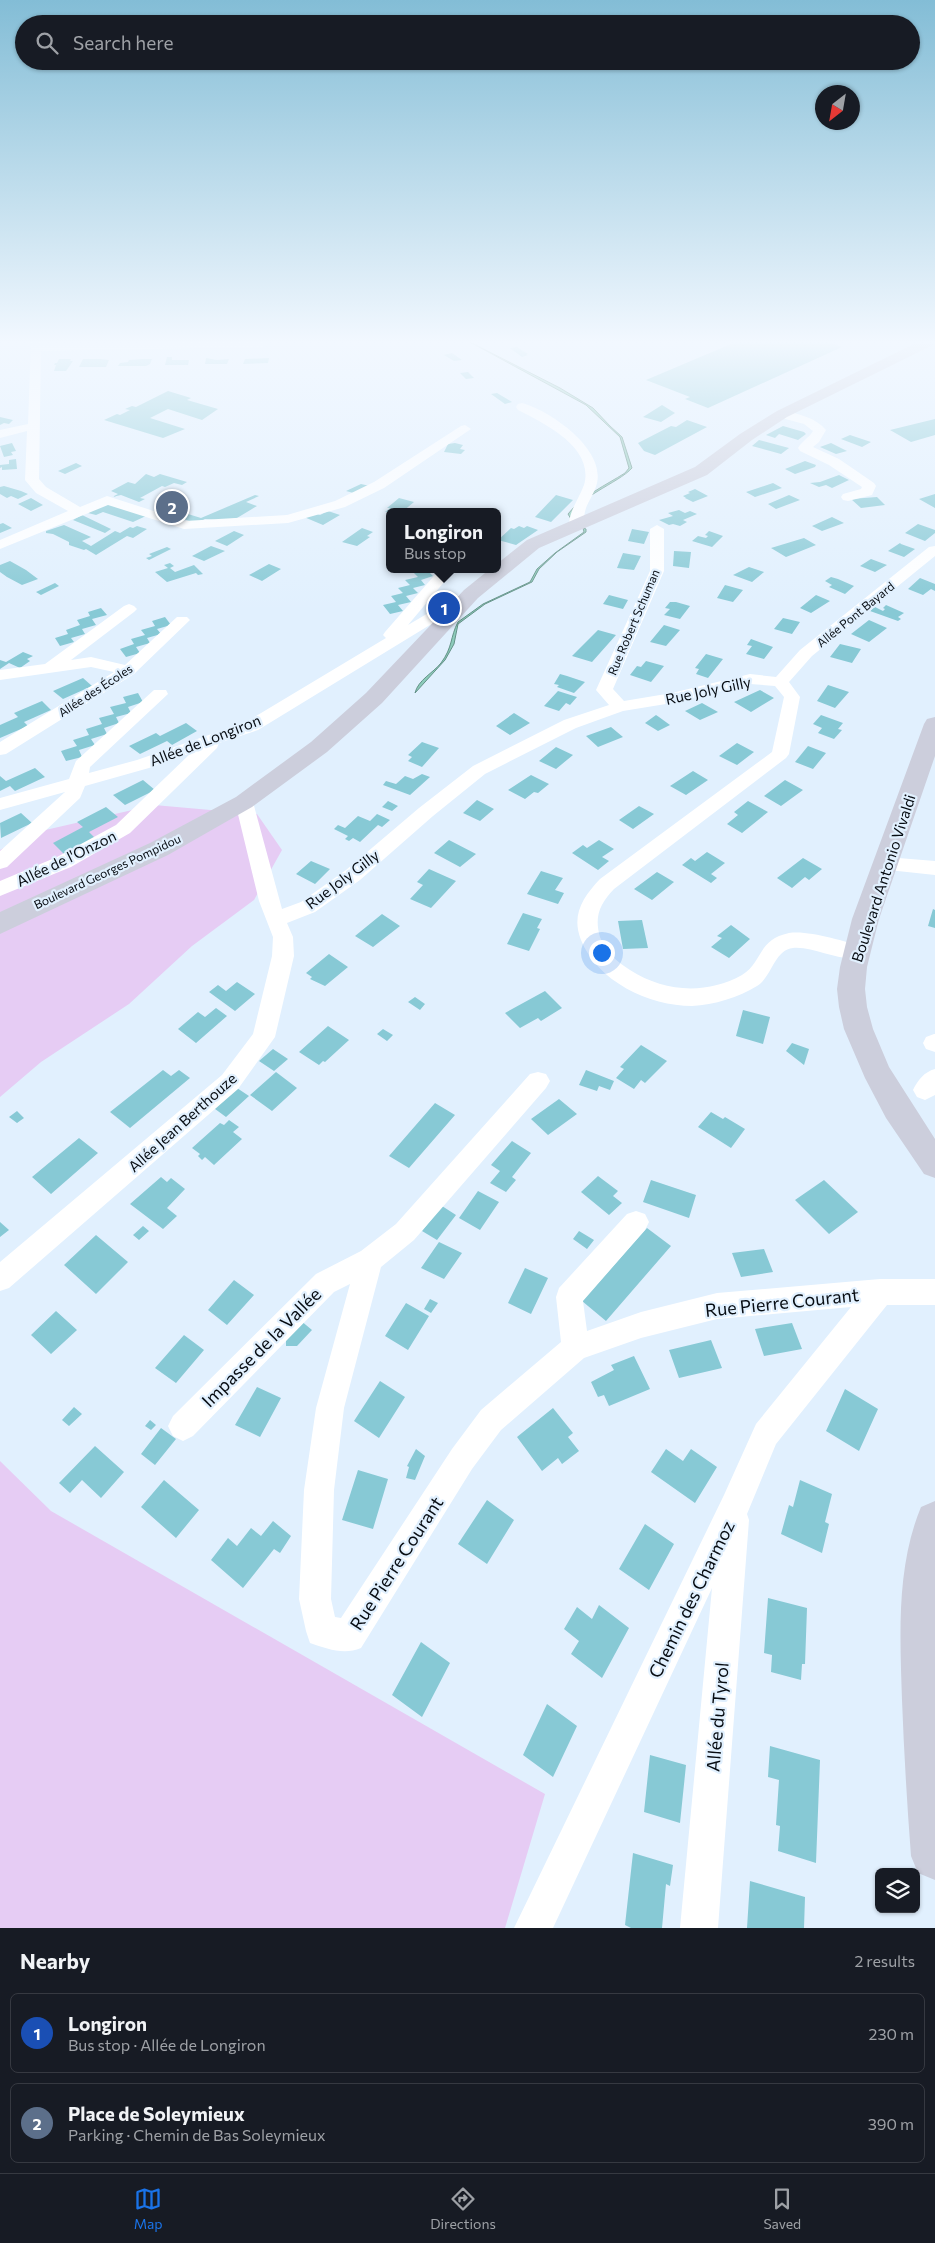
<!DOCTYPE html>
<meta charset="utf-8">
<style>
:root{--surface:#171b24;--page:#20242c;--text:#f1f3f6;--muted:#9ea1a6;--line:#363941;--accent:#1a73e8}
body{margin:0;font-family:Commissioner,sans-serif;background:var(--page);color:var(--text)}
.controls{position:absolute;right:15px;bottom:15px;display:grid;overflow:hidden;border-radius:8px;box-shadow:0 1px 4px #0004}
.controls button{width:45px;height:45px;display:grid;place-items:center;padding:0;border:0;border-bottom:1px solid var(--line);background:var(--surface);color:var(--text);font:25px sans-serif}
.compass{position:absolute;left:815px;top:85px;width:45px;height:45px;border-radius:50%;background:var(--surface);box-shadow:0 1px 4px #0004;rotate:211deg}
.you{position:absolute;left:601px;top:952px;width:18px;height:18px;margin:-12px;border:4px solid #fff;border-radius:50%;background:#1a73e8;box-shadow:0 0 0 8px #1a73e833}
.badge{display:grid;place-items:center;width:32px;height:32px;border-radius:50%;background:var(--accent);color:#fff;font-size:16px;font-weight:700}
.pin{position:absolute;translate:-50% -50%;border:2px solid #fff;box-shadow:0 1px 5px #0006}
.popup{position:absolute;left:386px;top:508px;width:115px;height:65px;box-sizing:border-box;display:grid;place-content:center;border-radius:8px;background:var(--surface);filter:drop-shadow(0 1px 4px #0005);font-size:16px;white-space:nowrap;color:var(--muted)}
.popup b{font-size:19px;color:var(--text)}
.popup::after{content:'';position:absolute;left:50%;top:100%;margin-left:-10px;border:10px solid transparent;border-top-color:var(--surface)}
.list{margin:0;padding:0;list-style:none}
h2{display:flex;justify-content:space-between;align-items:center;height:65px;margin:0;padding:0 20px;font-size:21px}
h2 small{font-size:16px;font-weight:400;color:var(--muted)}
.list li{display:grid;grid-template-columns:32px 1fr auto;gap:15px;align-items:center;box-sizing:border-box;height:80px;margin:0 10px 10px;padding:0 10px;border:1px solid var(--line);border-radius:8px}
.list b{display:block;font-size:19px;white-space:nowrap}
.list p{margin:0;font-size:16px;white-space:nowrap;color:var(--muted)}
.list em{font-size:16px;font-style:normal;color:var(--muted)}
.icon{flex:none;width:28px;height:28px;fill:none;stroke:currentColor;stroke-width:2;stroke-linecap:round;stroke-linejoin:round}
.map{position:relative;flex:none;width:935px;height:1928px;overflow:hidden}
.search{position:absolute;background:var(--surface);box-shadow:0 1px 4px #0004;left:15px;right:15px;top:15px;height:55px;display:flex;align-items:center;gap:12px;box-sizing:border-box;padding:0 18px;border-radius:28px;color:var(--muted);font-size:19px}
.sheet{height:245px;background:var(--surface)}
nav{display:flex;justify-content:space-around;align-items:center;box-sizing:border-box;height:70px;border-top:1px solid var(--line);background:var(--surface);font-size:14px;color:var(--muted)}
nav a{display:grid;justify-items:center;gap:2px}
nav .on{color:var(--accent)}
.map>svg:first-child{display:block}
.green{fill:#e6ccf4}
.water{fill:#8ccbba;stroke:#649288}
.building{fill:#87c9d5}
.lines{fill:none;stroke-linecap:round;stroke-linejoin:round}
.street{fill:#fff;fill-rule:evenodd}
.secondary{fill:#cccedc;fill-rule:evenodd}
.labels{text-anchor:middle;dominant-baseline:central;stroke-width:4.5;stroke-linejoin:round;paint-order:stroke}
.far-street-label{font-size:12px;fill:#070c12;stroke:#e1f0fe}
.street-label{font-size:15px;fill:#070c12;stroke:#e1f0fe}
.near-street-label{font-size:18px;fill:#070c12;stroke:#e1f0fe}
</style>
<div class="map">
<svg width="935" height="1928" viewBox="0 0 935 1928">
<rect width="100%" height="100%" fill="#e1f0fe"/>
<path class="green" d="M154,805l103,9 25,36 -28,50 -62,46 -63,58 -88,58 -41,35v-247l28,-16z
M0,1461l51,50 494,283 -40,134h-505z"/>
<path class="water" d="M468,341l92,47 33,20 17,18 12,11 10,31c-13,15 -60,31 -61,51l-3,-5c14,-18 38,-29 57,-41l4,-5 -9,-31 -34,-32z
M583,528l3,1v3l-29,20 -18,17 -7,13 -47,22 -27,20 -4,20 -9,16 -30,33c3,-13 18,-20 26,-30 12,-16 9,-26 17,-41l25,-18 47,-22 7,-13 18,-16 29,-21z"/>
<path class="building" d="M738,341h87l17,6 -134,61 -23,-9 5,-2 -44,-17z
M517,347l11,7h-2l2,1 -6,2 -12,-9z
M452,353l10,7 -8,1 -10,-6z
M167,357h5v3h17l-1,5h-23z
M206,358l11,2 12,-1 -2,5h-22z
M269,358l-1,5 -25,1 2,-5z
M59,359h12l-1,2h3l-7,10h-12l2,-6h-2l1,-2h2z
M83,359h17l9,1 -3,7h-27z
M143,359h9l-2,5 -4,2h-28l2,-3 8,-1 1,-2z
M468,372l6,6 -8,1 -6,-6z
M168,391l23,7 -4,2 31,9 -16,11 -34,-11 -18,9 35,11 -22,9 -59,-18 13,-6 3,1 10,-5 -5,-1 7,-3 4,1z
M497,393l15,9 -7,2 -14,-10z
M662,405l13,8 -14,9 -18,-5z
M0,417l13,3 -4,4 -5,-1 -4,2z
M935,419v16l-24,7 -21,-12z
M687,420l20,7 -52,28 -11,-4 -6,-8 33,-17 5,1z
M783,426l21,6 2,2 -8,6 -19,-6 -4,4 -9,-3z
M850,435l21,7 -9,5 -21,-8z
M759,440l30,8 -8,6 -29,-8z
M12,443l4,8 -5,1 2,3 -9,2 -4,-11z
M455,443l8,2 -3,4 5,1 -4,4 -17,-2 4,-8z
M831,443l16,8 -11,3 -16,-7z
M16,459l1,10 -15,1v-3l-2,1v-3l9,-1v-4z
M805,461l11,4 -1,2 -20,7 -10,-5z
M76,463l6,3 -17,8 -7,-3z
M146,474l8,3 6,-3 27,8 -5,3 -8,-2 -9,4 -3,-1 -22,12 5,1 -6,3 -18,-7 -9,2 6,-3 -7,-3 17,-9 7,2z
M839,475l10,5 -17,8 -6,-3 -7,2 -9,-4 10,-1z
M773,483l9,5 -27,9 -9,-5z
M361,484l9,2 -13,8 -11,-3z
M4,486l17,5 7,3 -10,5 -7,-3 -4,2 -7,-4v-7z
M695,489l13,7 -15,6 -8,-4h1l-3,-2 7,-3 -2,-1z
M935,494v14l-16,-9z
M255,495l4,1 -13,6 11,4 -25,15 -27,-2 -6,3h-7l-11,-4 7,-4 13,4z
M556,495l17,5 -22,22 -16,-5z
M789,495l11,5 -24,9 -8,-5z
M877,497l8,8 -24,3 -10,-9z
M31,498l12,7 -12,6 -13,-7z
M399,498l15,4 -12,10h-17l5,-4h-3z
M107,502l39,14 -13,6 -30,-10 -7,3 -8,-2z
M679,510l6,3 5,-2 7,3 -14,6 4,2 -7,4 -7,-2 -4,1 -10,-5 14,-4 -5,-3z
M328,511l12,4 -17,10 -19,-8 10,-4 6,2z
M82,515l29,14 -6,4 -32,-13z
M832,517l12,6 -22,8 -10,-5z
M3,523l9,5 -12,5v-9z
M918,524l17,6v3l-10,8 -20,-8z
M64,525l27,12 -9,4 9,5 24,-15 5,2 10,-6 3,1 4,-2 10,3 -14,9 -6,-2 -31,19 -10,-6 -2,1 -15,-5v-3l-16,-8 -7,-1v-2z
M519,526l5,2 3,-2 11,4 -22,15 -18,-5 13,-12 3,1z
M362,528l11,4 -6,4 3,1 -13,9 -15,-4z
M632,529l17,3 -5,12 -16,-3z
M234,531l10,4 -17,11 -12,-5z
M709,531l14,5 -11,11 -20,-6 6,-5 8,2 2,-2 -3,-1z
M804,538l12,7 -30,12 -15,-9z
M900,543l1,1 14,5 -11,8 -16,-6z
M211,546l14,5 -21,10 -12,-5z
M167,547l4,2 -22,11 -3,-2 6,-2 -3,-2z
M674,551l17,1 -2,16 -16,-2z
M623,553l18,3 -7,14 -17,-2z
M871,559l16,6 -12,7 -15,-6z
M10,561l16,9 12,9 -16,6 -15,-8 -7,-5v-7z
M170,563l4,3 -4,2 5,4 19,-7 9,9 -5,1 -2,-2 -29,9 -12,-10 13,-4 -4,-3z
M269,564l12,5 -19,12 -13,-6z
M749,567l15,5 -12,10 -19,-7z
M423,569h10l-5,2 5,5 -12,4 4,5 -12,3 5,5 -12,3 5,6 -13,3 5,6 -13,3 -7,-9 13,-3 -5,-6 12,-3 -5,-5 12,-3 -5,-5 13,-3 -5,-5z
M831,577l7,2 16,7 -9,8 -16,-7 3,-2 -7,-4z
M920,578l15,6v7l-4,-2 -8,6 -15,-6z
M55,583l4,3 -18,9 -5,-3z
M725,585l18,5 -10,12 -16,-4z
M609,595l19,5 -5,9 -20,-5z
M816,595l14,6 -19,12 -11,-5z
M670,602h6l14,4 -10,13 -16,-4 6,-6 -5,-1z
M886,605l18,8 -6,4 3,2 -3,2 -28,-10 5,-4 8,4 2,-2 -2,-1z
M101,608l6,7 -15,4 4,6 -14,4 3,5 -14,4 3,4 -14,4 -5,-8 13,-4 -2,-4 14,-5 -3,-5 13,-4 -2,-4z
M165,617l6,8 -14,4 4,5 -14,4 3,5 -14,4 4,6 -14,4 -6,-8 14,-5 -3,-5 14,-4 -4,-5 14,-4 -3,-5z
M783,618l17,4 -8,12 -18,-5z
M869,620l18,8 -18,14 -18,-8z
M664,625l16,5 -14,16 -16,-4z
M598,630l18,5 -24,27 -20,-6z
M751,639l22,8 -9,12 -18,-5 6,-8 -5,-1z
M840,644l21,5 -9,14 -22,-6z
M23,652l10,4 -6,3 3,2 -10,7 -11,-5 -9,6v-9l6,2z
M706,654l17,5 -15,19 -12,-4 3,-5 -4,-1z
M646,661l18,5 -13,16 -21,-7 7,-9 4,1z
M560,674l7,2 18,6 -11,11 -17,-6 2,-2 -5,-1z
M83,678l9,8 -29,13 -10,-8z
M828,685l21,7 -14,16 -18,-7z
M760,690l14,8 -23,14 -17,-10z
M558,691l19,6 -7,8 -4,-2 -7,8 -15,-5z
M138,693l5,9 -15,5 3,6 -15,4 3,6 -15,5 3,6 -16,5 4,6 -16,5 3,7 -16,4 -5,-10 16,-5 -4,-6 16,-5 -3,-6 16,-5 -3,-6 15,-4 -4,-7 16,-4 -3,-6z
M42,701l9,9 -27,12 4,4 -28,12v-13l18,-8 -4,-4z
M702,703l16,9 -18,8 -15,-9z
M514,713l16,10 -20,12 -14,-9z
M656,715l3,2 11,8 -12,6 -13,-8z
M821,715l22,8 -5,6 4,1 -8,9 -16,-6 4,-5 -9,-4z
M186,723l11,8 -25,14 -5,-4 -27,13 -11,-8 27,-13 4,3z
M611,727l12,10 -25,10 -12,-11z
M422,742l17,6 -17,19 -14,-6 4,-4 -4,-2z
M737,743l17,9 -17,13 -18,-9z
M808,746l18,7 -13,16 -18,-7z
M556,747l17,8 -17,14 -17,-8z
M35,768l10,9 -30,14 -5,-5 -10,5v-15l6,5z
M693,771l15,9 -22,15 -16,-9z
M422,774l8,3 -20,18 -27,-10 3,-4 10,3 9,-8 8,3z
M531,775l18,9 -11,9 -4,-1 -9,7 -17,-9z
M143,780l12,10 -30,15 -12,-10z
M785,780l18,10 -22,16 -17,-10z
M477,800l17,9 -14,12 -17,-8z
M388,801l10,5 -6,5 -10,-4z
M748,801l20,11 -26,21 -15,-9 11,-9 -4,-3z
M639,806l15,8 -21,15 -14,-9z
M106,807l12,10 -29,15 6,6 -31,16 -11,-11 30,-16 -6,-5z
M21,813l11,10 -31,15 -1,-15z
M377,814l13,6 -8,7 -4,-2 -18,17 -7,-4 -4,3 -4,-2 3,-3 -14,-7 4,-4 7,3 13,-12 12,5z
M449,840l27,14 -16,13 -26,-14z
M599,840l15,9 -12,8 7,4 -11,9 -26,-17 11,-8 4,3z
M707,852l18,11 -14,11 6,4 -6,5 -29,-18 9,-7 4,3z
M803,858l19,11 -13,11 -4,-3 -13,11 -15,-10z
M311,861l19,8 -15,15 -19,-10z
M429,869l27,12 -25,27 -21,-9 13,-14 -6,-3z
M541,871l22,7 -8,12 9,3 -6,11 -31,-10z
M657,872l17,10 -22,18 -18,-11z
M933,909l2,1v18l-7,-2z
M523,913l19,6 -5,9 3,1 -11,22 -22,-7z
M382,914l18,12 -27,21 -18,-11z
M642,920l6,28 -25,1 -5,-28z
M731,925l19,14 -21,19 -18,-11 11,-9 -5,-2z
M329,954l19,13 -23,19 -15,-7 2,-2 -6,-4z
M237,982l18,12 -20,17 -26,-19 9,-7 8,6z
M545,991l17,17 -21,13 -3,-3 -18,10 -15,-15z
M415,997l10,7 -5,6 -12,-8z
M216,1008l11,8 -31,27 -18,-14 20,-17 7,5z
M743,1010l27,7 -7,27 -27,-8z
M328,1026l21,14 -24,22 -2,-1 -4,4 -20,-13z
M383,1029l10,6 -6,6 -10,-7z
M792,1043l17,6 -5,16 -18,-14z
M641,1045l26,16 -22,22 -4,-3 -7,9 -18,-11 8,-9 -4,-2z
M273,1049l15,10 -14,12 -15,-10z
M163,1070l8,6 8,-6 11,8 -60,50 -20,-16z
M586,1070l28,11 -4,9 -11,-4 -2,5 -18,-6z
M276,1072l21,16 -25,23 -22,-16z
M234,1086l15,10 -23,21 -15,-11z
M559,1099l18,15 -29,21 -17,-16z
M435,1103l20,12 -46,53 -20,-12z
M17,1111l7,7 -7,5 -8,-6z
M711,1112l12,7 2,-2 20,12 -14,19 -33,-21z
M229,1120l10,7 -6,5 9,7 -28,26 -9,-8 -3,3 -4,-4 2,-2 -8,-6 28,-25 4,2z
M79,1138l19,15 -47,41 -19,-17z
M512,1141l19,12 -19,24 4,3 -10,12 -16,-9 10,-12 -9,-6z
M598,1176l20,15 -5,5 9,7 -13,12 -28,-23z
M161,1177l6,5 4,-4 14,11 -18,19 10,8 -14,13 -33,-25z
M651,1180l45,15 -7,23 -46,-16z
M824,1180l34,32 -29,22 -34,-34z
M478,1191l21,11 -19,28 -21,-12z
M442,1206l14,9 -19,25 -15,-9z
M0,1222l9,8 -9,7z
M143,1226l6,5 -10,9 -6,-5z
M647,1228l24,18 -65,75 -24,-20z
M579,1231l15,9 -7,9 -14,-10z
M96,1235l32,27 -32,32 -32,-29z
M439,1242l23,11 -18,26 -23,-11z
M764,1249l9,23 -32,5 -9,-24z
M525,1268l23,10 -17,36 -23,-11z
M234,1280l20,15 -27,30 -19,-15z
M430,1299l8,4 -7,10 -7,-4z
M406,1303l23,13 -21,34 -23,-14z
M56,1311l21,19 -26,24 -20,-19z
M300,1320l12,10 -15,16h-11v-12z
M792,1323l10,26 -38,7 -9,-27z
M184,1335l20,15 -28,33 -21,-15z
M711,1340l11,28 -43,10 -10,-28z
M634,1356l16,33 -41,17 -5,-11 -6,2 -7,-15 23,-12 -3,-5z
M380,1381l25,16 -26,41 -25,-17z
M257,1387l24,11 -21,39 -25,-12z
M845,1389l33,20 -19,42 -33,-20z
M74,1407l8,7 -13,12 -7,-6z
M553,1408l20,25 -5,4 11,14 -17,13 -4,-6 -16,13 -25,-34z
M150,1420l6,5 -5,5 -6,-4z
M161,1428l15,11 -21,26 -14,-11z
M95,1446l29,26 -23,26 -19,-18 -12,13 -11,-10z
M416,1449l9,7 -10,24 -9,-2 3,-11 -2,-1z
M666,1449l17,12 8,-12 26,18 -22,36 -44,-31z
M358,1470l30,9 -15,50 -31,-9z
M164,1480l35,30 -23,28 -35,-31z
M800,1480l32,14 -7,28 4,2 -7,29 -41,-19 8,-29 4,2z
M487,1500l27,20 -27,44 -29,-20z
M273,1521l18,15 -11,17 -6,-4 -31,39 -32,-28 17,-22 9,8 14,-18 10,8z
M645,1524l29,20 -25,46 -30,-21z
M768,1598l39,10 -2,56h-3l-1,16 -30,-8 1,-17 -8,-2z
M599,1605l30,23 -27,50 -31,-24 8,-13 -15,-12 13,-22 15,12z
M421,1642l29,21 -28,54 -30,-22z
M547,1704l30,22 -24,51 -30,-22z
M770,1746l50,14 -4,103 -38,-12 2,-25 -4,-1 3,-45 -11,-3z
M650,1755l36,10 -6,58 -36,-11z
M633,1853l40,12 -3,21 -4,-2 -4,44h-31l-6,-3z
M750,1881l55,16 -1,31h-57z"/>
<g class="lines">
<path class="street" d="M31,341h10v4l194,-4h29l3,3 -5,3 -221,4 -2,128 7,8 34,20 27,-11 78,25 102,-6 48,-14 39,-19 87,-56 4,-1 6,4 -87,59 -39,19 -57,16 -104,6 -76,-24 -108,44v-9l68,-29 -32,-18 -11,-13 2,-49 -27,7v-8l28,-6z
M522,403c29,8 83,46 75,80 -2,9 -8,17 -11,25 -2,6 -2,14 -5,19l-5,1 -7,-4c1,-15 10,-25 15,-39 11,-38 -41,-62 -66,-75l-2,-3 2,-3z
M782,410c16,4 33,7 44,20l-7,12 -6,5 26,12 35,24 2,3 -4,9 -24,6 -5,-1 -2,-3 2,-3 18,-5 1,-2 -33,-22 -29,-14 -2,-3c4,-7 11,-10 15,-17l-9,-7 -26,-7 -2,-3 2,-3z
M657,525l7,4v42l-51,118 11,12 48,-8 78,-19 26,3 24,-27 129,-103 6,-1v10l-123,100 -23,26 11,15 -11,57 -3,4 -172,131c-14,15 -20,27 -14,48 5,14 17,25 30,33 34,22 76,25 112,5 21,-13 15,-35 47,-42 19,-3 55,8 74,14l4,5 -4,5c-22,7 -47,-11 -70,-9 -19,2 -21,29 -36,38 -18,11 -43,19 -65,20 -43,0 -95,-25 -111,-66 -10,-25 2,-43 19,-61l172,-127 12,-55 -9,-11 -25,-2 -78,19 -49,8 -47,17 -91,46 -52,42 -73,64 -45,32 -28,11 6,14 1,19 -19,81 -37,52 -229,199 -9,3v-29l222,-187 31,-41 19,-78 1,-19 -14,-36 -24,-99 2,-4 7,-2 7,2 2,4 29,107 19,-7 45,-32 73,-62 54,-42 91,-46 45,-15 -13,-15 54,-119v-42z
M440,569h15l-47,56 56,-33h10l3,3 -3,3 -216,132 -39,13 -2,5 -87,85 -59,34 -71,29v-15l57,-24 59,-32 75,-72 -42,15 -64,18 -5,12 -73,69 -7,2v-18l65,-59 -65,18v-12l69,-19 7,-18 78,-71h12l2,4 -78,73 -1,6 48,-13 109,-38 140,-84 -3,-3 2,-3z
M129,604l5,2 3,3 -3,3 -63,48 20,-3 34,8 52,-48h10l3,3 -56,54 -128,80 -6,1v-13l114,-70 -23,-5 -91,13v-10l45,-6 79,-58z
M886,857l49,4v14l-56,-6 -3,-5 3,-5z
M934,1034h1v18l-9,-3 -3,-6 3,-6z
M935,1069v26l-10,5 -8,-3 -4,-7c5,-10 11,-18 22,-21z
M538,1072l8,2 4,7 -4,7 -132,152 -33,27 -37,141 -10,82 -3,109 4,18 6,1 111,-169 29,-39 80,-68 -5,-45 3,-9 68,-74 9,-3 9,3 4,8 -4,8 -62,71 4,30 54,-19 76,-19 163,-14h55v26h-48l-111,139 -29,70 2,6 -31,408h-38l32,-340 -159,340h-39l210,-433 32,-71 95,-117 -134,12 -76,19 -57,20 -83,72 -29,39 -111,179c-17,7 -34,1 -51,-5l-4,-12 -7,-32 5,-109 12,-82 34,-124 -16,8 -141,144 -10,5 -10,-5 -5,-10 5,-10 143,-142 45,-23 35,-27 134,-150z"/>
<path class="secondary" d="M920,341h15v3l-148,73 -35,23 -45,35 -168,73 -61,50 -96,105 -55,49 -75,55 -84,48 -168,79v-22l150,-69 86,-46 75,-55 55,-49 98,-103 26,-21h8v-6l29,-23 168,-73 45,-33 37,-23z
M935,717v39l-56,163 -12,48 -2,22 2,18 6,22 16,38 46,72v39l-11,-4 -38,-56 -21,-40 -21,-49 -5,-22 -2,-18 3,-22 12,-48 72,-195 3,-5z
M935,1501v379l-17,-7 -7,-17c-4,-52 -7,-104 -9,-156 -2,-64 -6,-133 19,-193z"/>
</g>
<linearGradient id="sky" x2="0" y2="1"><stop stop-color="#83bdd6"/><stop offset="0.56" stop-color="#f2f8ff"/><stop offset="1" stop-color="#f2f8ff" stop-opacity="0"/></linearGradient>
<rect width="935" height="611" fill="url(#sky)"/>
<g class="labels">
<g class="far-street-label">
<text transform="translate(855 614) rotate(-39)">Allée Pont Bayard</text>
<text transform="translate(633 622) rotate(-67)">Rue Robert Schuman</text>
<text transform="translate(95 690) rotate(-33)">Allée des Écoles</text>
<text transform="translate(107 871) rotate(-25)">Boulevard Georges Pompidou</text>
</g>
<g class="street-label">
<text transform="translate(708 690) rotate(-12)">Rue Joly Gilly</text>
<text transform="translate(205 740) rotate(-21)">Allée de Longiron</text>
<text transform="translate(66 858) rotate(-26)">Allée de l'Onzon</text>
<text transform="translate(883 878) rotate(-72)">Boulevard Antonio Vivaldi</text>
<text transform="translate(342 879) rotate(-37)">Rue Joly Gilly</text>
<text transform="translate(182 1122) rotate(-42)">Allée Jean Berthouze</text>
</g>
<g class="near-street-label">
<text transform="translate(782 1302) rotate(-6)">Rue Pierre Courant</text>
<text transform="translate(261 1347) rotate(-45)">Impasse de la Vallée</text>
<text transform="translate(396 1563) rotate(-57)">Rue Pierre Courant</text>
<text transform="translate(691 1599) rotate(-64)">Chemin des Charmoz</text>
<text transform="translate(717 1717) rotate(-85)">Allée du Tyrol</text>
</g>
</g>
</svg>
<div class="controls">
<button><svg class="icon" aria-label="layers" viewBox="0 0 24 24"><path d="M12 4l9 5-9 5-9-5zM3 14l9 5 9-5"/></svg></button>
</div>
<svg class="compass" viewBox="-18 -18 36 36"><path d="M0-13l5 13h-10z" fill="#e53935"/><path d="M0 13l5-13h-10z" fill="#9ea1a6"/></svg>
<div class="you"></div>
<div class="pin badge" style="left:444px;top:608px;background:#1a4fb4">1</div>
<div class="popup"><b>Longiron</b>Bus stop</div>
<div class="pin badge" style="left:172px;top:507px;background:#5c6f8a">2</div>
<div class="search"><svg class="icon" aria-label="search" viewBox="0 0 24 24"><circle cx="10" cy="10" r="6"/><path d="M15 15l6 6"/></svg>Search here</div>
</div>
<section class="sheet">
<h2>Nearby<small>2 results</small></h2>
<ul class="list">
<li><span class="badge" style="background:#1a4fb4">1</span><div><b>Longiron</b><p>Bus stop · Allée de Longiron</p></div><em>230 m</em></li>
<li><span class="badge" style="background:#5c6f8a">2</span><div><b>Place de Soleymieux</b><p>Parking · Chemin de Bas Soleymieux</p></div><em>390 m</em></li>
</ul>
</section>
<nav>
<a class="on"><svg class="icon" aria-label="map" viewBox="0 0 24 24"><path d="M3 6l6-2 6 2 6-2v14l-6 2-6-2-6 2zM9 4v14M15 6v14"/></svg>Map</a>
<a><svg class="icon" aria-label="directions" viewBox="0 0 24 24"><path d="M12 3l9 9-9 9-9-9zM9 14v-3h6M13 9l2 2-2 2"/></svg>Directions</a>
<a><svg class="icon" aria-label="saved" viewBox="0 0 24 24"><path d="M7 4h10v16l-5-4-5 4z"/></svg>Saved</a>
</nav>
